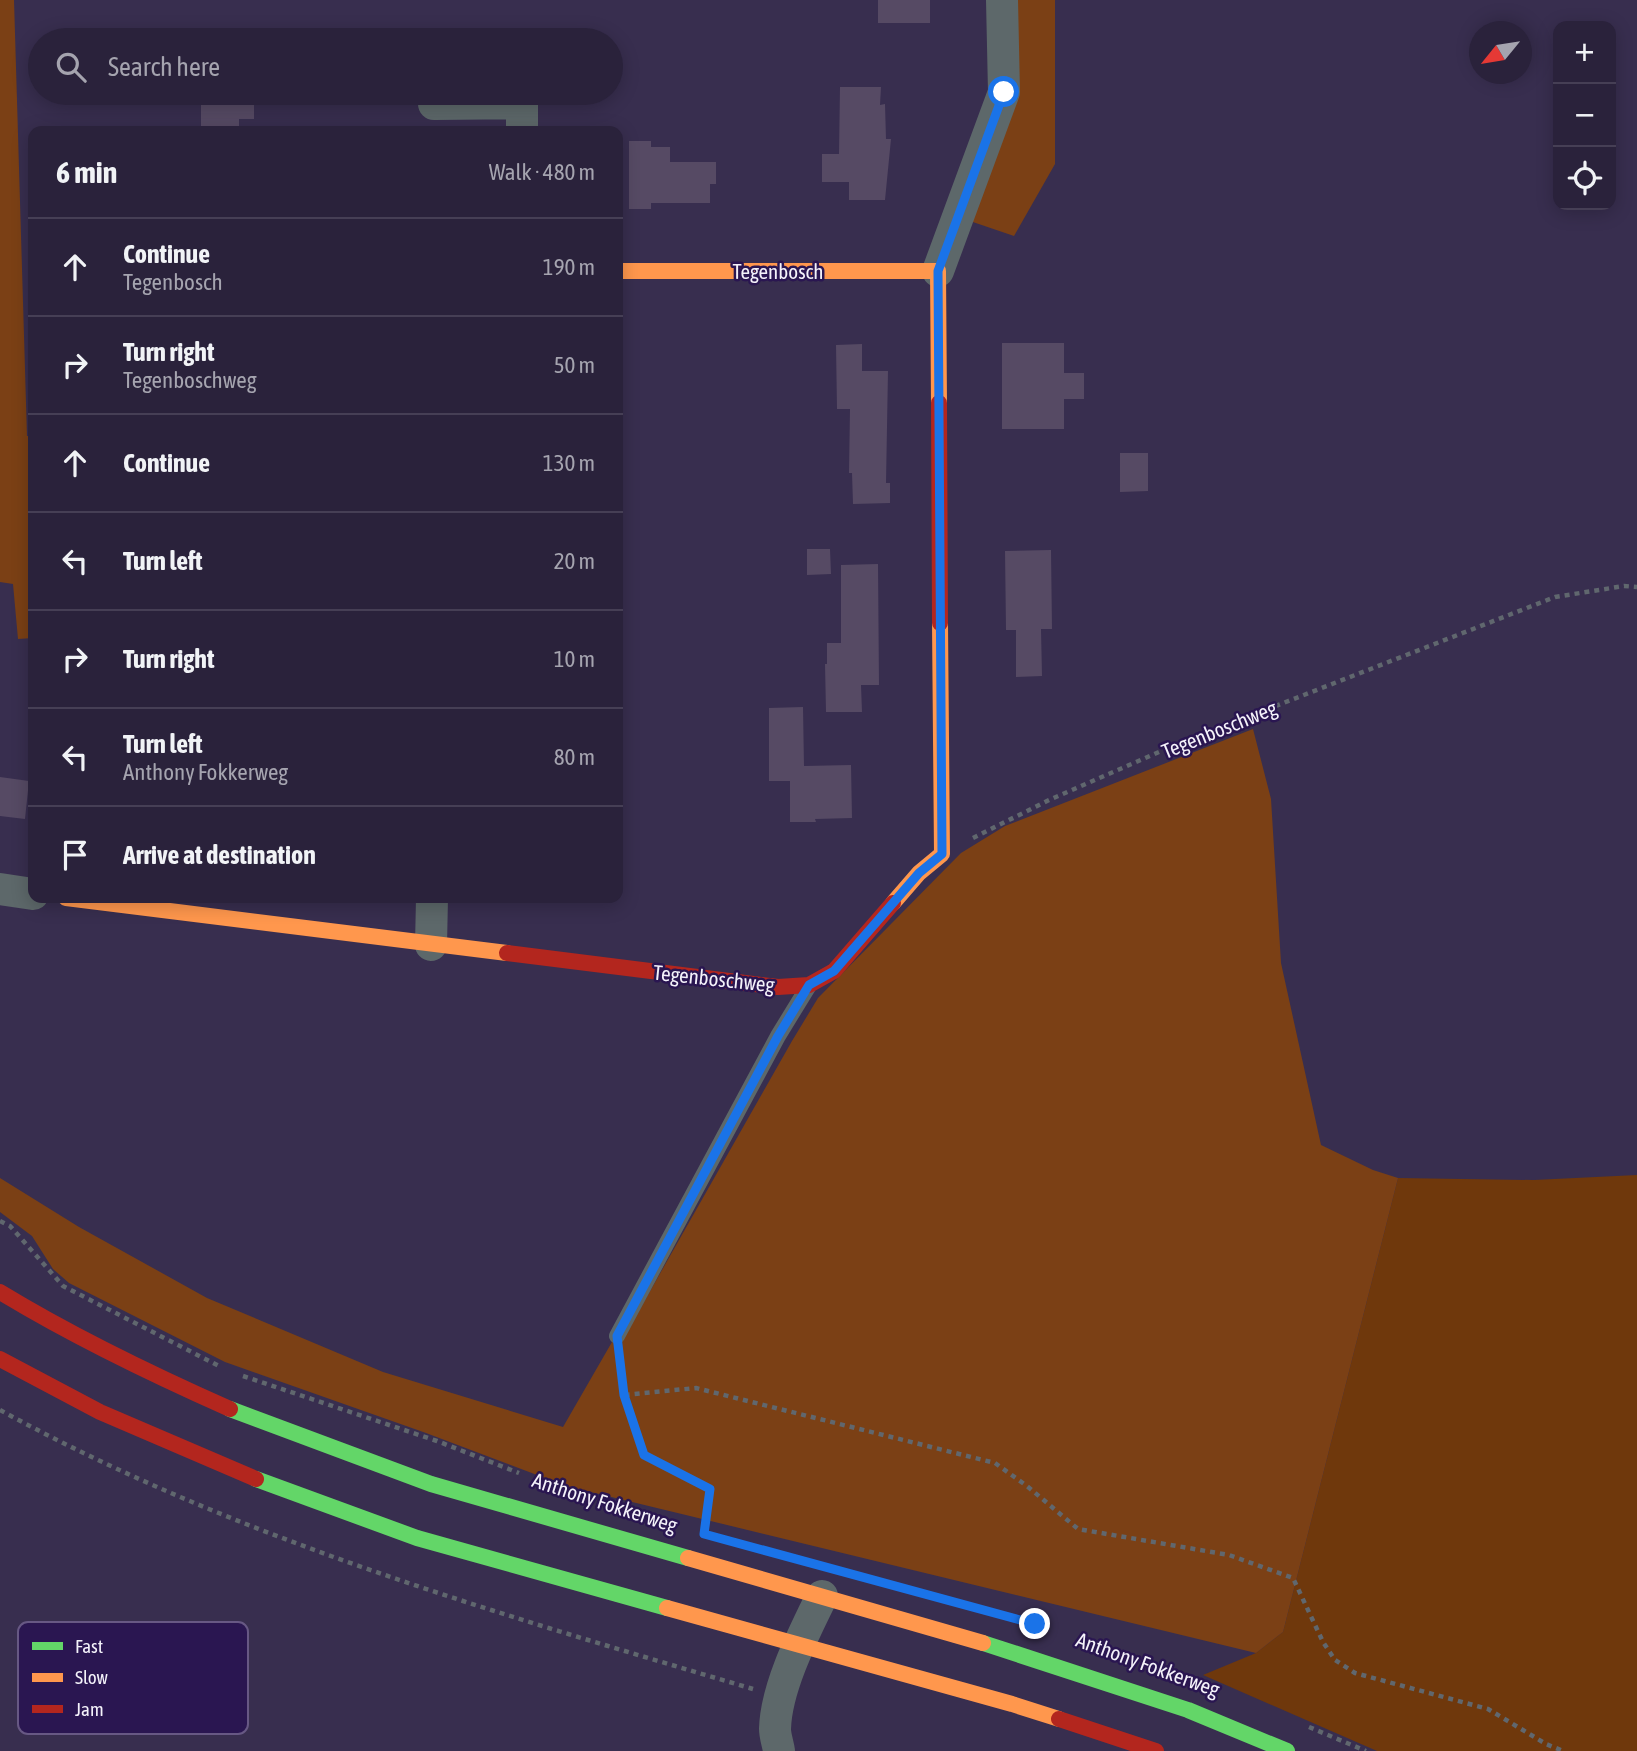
<!DOCTYPE html>
<meta charset="utf-8">
<style>
:root{--surface:#2a223b;--page:#362f46;--text:#f1f3f6;--muted:#a5a4af;--line:#463f55}
body{margin:0;font-family:"Asap Condensed",sans-serif;background:var(--page);color:var(--text)}
.controls{position:absolute;right:21px;top:21px;display:grid;overflow:hidden;border-radius:14px;box-shadow:0 4px 18px #0003}
.controls button{width:63px;height:63px;display:grid;place-items:center;padding:0;border:0;border-bottom:2px solid var(--line);background:var(--surface);color:var(--text);font:35px sans-serif}
.compass{position:absolute;left:1469px;top:21px;width:63px;height:63px;border-radius:50%;background:var(--surface);box-shadow:0 4px 18px #0003;rotate:240deg}
.stop{position:absolute;width:21px;height:21px;margin:-16px;border:5px solid #1a73e8;border-radius:50%;background:#fff}
.stop.end{background:#1a73e8;border-color:#fff;box-shadow:0 2px 7px #0008}
.list{margin:0;padding:0;list-style:none}
h2{display:flex;justify-content:space-between;align-items:center;height:91px;margin:0;padding:0 28px;font-size:30px}
h2 small{font-size:23px;font-weight:400;color:var(--muted)}
.list li{display:grid;grid-template-columns:46px 1fr auto;gap:21px;align-items:center;box-sizing:border-box;height:98px;padding:0 28px;border-top:2px solid var(--line)}
.list b{display:block;font-size:26px;white-space:nowrap}
.list p{margin:0;font-size:23px;white-space:nowrap;color:var(--muted)}
.list em{font-size:23px;font-style:normal;color:var(--muted)}
.icon{flex:none;width:38px;height:38px;fill:none;stroke:currentColor;stroke-width:2;stroke-linecap:round;stroke-linejoin:round}
.map{position:relative;flex:none;width:1637px;height:1751px;overflow:hidden}
.search{position:absolute;background:var(--surface);box-shadow:0 4px 18px #0003;left:28px;top:28px;width:595px;height:77px;display:flex;align-items:center;gap:18px;box-sizing:border-box;padding:0 24px;border-radius:38px;color:var(--muted);font-size:26px}
.panel{position:absolute;background:var(--surface);box-shadow:0 4px 18px #0003;left:28px;top:126px;width:595px;height:777px;border-radius:14px}
.map>svg:first-child{display:block}
.green{fill:#6f380c}
.forest{fill:#7b4015}
.building{fill:#564a64}
.lines{fill:none;stroke-linecap:round;stroke-linejoin:round}
.path{stroke:#60676e;stroke-width:4.5;stroke-dasharray:5 5;stroke-linecap:butt}
.lane{stroke:#5d686a;stroke-width:16}
.street{stroke:#5d686a;stroke-width:32}
.fast{stroke:#63d668;stroke-width:16}
.slow{stroke:#ff974d;stroke-width:16}
.jam{stroke:#b3261e;stroke-width:16}
.route{stroke:#1a73e8;stroke-width:9}
.labels{text-anchor:middle;dominant-baseline:central;stroke-width:5;stroke-linejoin:round;paint-order:stroke}
.street-label{font-size:21px;fill:#f4f2fa;stroke:#2a1651}
.key{fill:#2a1651;stroke:#675884;stroke-width:2}
.key-label{font-size:19px;fill:#f4f2fa}
</style>
<div class="map">
<svg width="1637" height="1751" viewBox="0 0 1637 1751">
<rect width="100%" height="100%" fill="#382e4f"/>
<path class="green" d="M1637,1175v576h-260l-174,-76 53,-22 27,-21 115,-454 136,2z"/>
<path class="forest" d="M0,0h14l13,436h6v202l-15,1 -5,-55 -13,-2z
M1014,0h41v164l-41,72 -47,-16z
M1253,729l18,70 10,164 40,182 52,25 25,8 -115,454 -27,21 -690,-167 -140,-53 -201,-71 -156,-79 -16,-14 -21,-33 -32,-24v-34l79,49 128,71 176,74 180,55 49,-85 8,2 172,-303 26,-43 143,-145 44,-27z"/>
<path class="building" d="M878,0h52v23h-52z
M840,87h41l-1,18 5,-1 1,35h5l-6,61h-36v-18h-27v-28h17z
M201,93h53v26h-15v12h-38z
M629,141h22v6h19v15h46v22h-6v19h-59v6h-22z
M1002,343h62v30h20v26h-20v30h-62z
M862,344v27h26l-2,112h4v20l-37,1 -1,-31h-3l1,-64h-13l-1,-64z
M1120,453h28v38l-28,1z
M807,549h23l1,25 -24,1z
M1051,550l1,79h-11l1,47 -26,1v-47h-10l-1,-79z
M878,564l1,121h-18l1,27h-36l-1,-48h2v-21h14v-78z
M803,707l1,59 47,-1 1,53 -37,1 1,3h-26v-41h-21v-73z
M0,777l29,4 -4,38 -25,-3z"/>
<g class="lines">
<path class="path" d="M973,838l76,-38 119,-52 387,-151 69,-11 13,1
M0,1221l10,5 53,60 156,80
M619,1356l5,39 72,-7 299,75 32,23 51,43 151,26 64,23 30,64 12,18 20,13 133,36 58,35 17,7
M243,1376l194,65 82,32
M624,1395l20,60 66,34 -6,41
M0,1410c236,129 496,203 753,279
M1309,1727l57,24"/>
<path class="lane" d="M617,1336l161,-300 30,-49"/>
<path class="street" d="M434,104l88,-1v28
M938,271l66,-179 -2,-92
M0,889l33,5
M431,945l1,-47
M779,1751c-1,-7 -4,-15 -4,-22 1,-42 29,-96 47,-133"/>
<path class="fast" d="M230,1409l201,75 257,74
M256,1479l161,59 250,70
M983,1643l205,67 99,41"/>
<path class="slow" d="M618,271h320l1,132
M66,898l441,55
M893,903l26,-30 23,-19 -2,-231
M688,1558l295,85
M667,1608l345,96 47,15"/>
<path class="jam" d="M939,403l1,220
M507,953l271,34 31,-2 25,-14 59,-68
M0,1292c74,45 151,82 230,117
M0,1359l100,53 156,67
M1059,1719l97,32"/>
</g>
<g class="lines">
<path class="route" d="M1004,92l-66,179 4,583 -23,19 -85,98 -25,14 -31,51 -161,300 7,59 20,60 66,34 -6,45 331,90"/>
</g>
<g class="labels">
<g class="street-label">
<text x="778" y="271">Tegenbosch</text>
<text transform="translate(1219 729) rotate(-22)">Tegenboschweg</text>
<text transform="translate(714 978) rotate(6)">Tegenboschweg</text>
<text transform="translate(605 1502) rotate(18)">Anthony Fokkerweg</text>
<text transform="translate(1148 1664) rotate(20)">Anthony Fokkerweg</text>
</g>
</g>
<rect x="18" y="1622" width="230" height="112" rx="10" class="key"/>
<rect x="32" y="1642" width="31" height="8" fill="#63d668"/>
<rect x="32" y="1673" width="31" height="9" fill="#ff974d"/>
<rect x="32" y="1705" width="31" height="8" fill="#b3261e"/>
<g class="key-label">
<text x="75" y="1653">Fast</text>
<text x="75" y="1684">Slow</text>
<text x="75" y="1716">Jam</text>
</g>
</svg>
<div class="controls">
<button>+</button>
<button>−</button>
<button><svg class="icon" aria-label="locate" viewBox="0 0 24 24"><circle cx="12" cy="12" r="6"/><path d="M12 2v4M12 18v4M2 12h4M18 12h4"/></svg></button>
</div>
<svg class="compass" viewBox="-18 -18 36 36"><path d="M0-13l5 13h-10z" fill="#e53935"/><path d="M0 13l5-13h-10z" fill="#a5a4af"/></svg>
<div class="stop" style="left:1004px;top:92px"></div>
<div class="stop end" style="left:1035px;top:1624px"></div>
<div class="search"><svg class="icon" aria-label="search" viewBox="0 0 24 24"><circle cx="10" cy="10" r="6"/><path d="M15 15l6 6"/></svg>Search here</div>
<section class="panel">
<h2>6 min<small>Walk · 480 m</small></h2>
<ul class="list">
<li><svg class="icon" aria-label="ahead" viewBox="0 0 24 24"><path d="M12 20V5M6 11l6-6 6 6"/></svg><div><b>Continue</b><p>Tegenbosch</p></div><em>190 m</em></li>
<li><svg class="icon" aria-label="right" viewBox="0 0 24 24"><path d="M7 20v-9h11M14 6l5 5-5 5"/></svg><div><b>Turn right</b><p>Tegenboschweg</p></div><em>50 m</em></li>
<li><svg class="icon" aria-label="ahead" viewBox="0 0 24 24"><path d="M12 20V5M6 11l6-6 6 6"/></svg><div><b>Continue</b></div><em>130 m</em></li>
<li><svg class="icon" aria-label="left" viewBox="0 0 24 24"><path d="M17 20v-9H6M10 6l-5 5 5 5"/></svg><div><b>Turn left</b></div><em>20 m</em></li>
<li><svg class="icon" aria-label="right" viewBox="0 0 24 24"><path d="M7 20v-9h11M14 6l5 5-5 5"/></svg><div><b>Turn right</b></div><em>10 m</em></li>
<li><svg class="icon" aria-label="left" viewBox="0 0 24 24"><path d="M17 20v-9H6M10 6l-5 5 5 5"/></svg><div><b>Turn left</b><p>Anthony Fokkerweg</p></div><em>80 m</em></li>
<li><svg class="icon" aria-label="arrive" viewBox="0 0 24 24"><path d="M6 21V4h12l-3 4 3 4H6"/></svg><div><b>Arrive at destination</b></div></li>
</ul>
</section>
</div>
